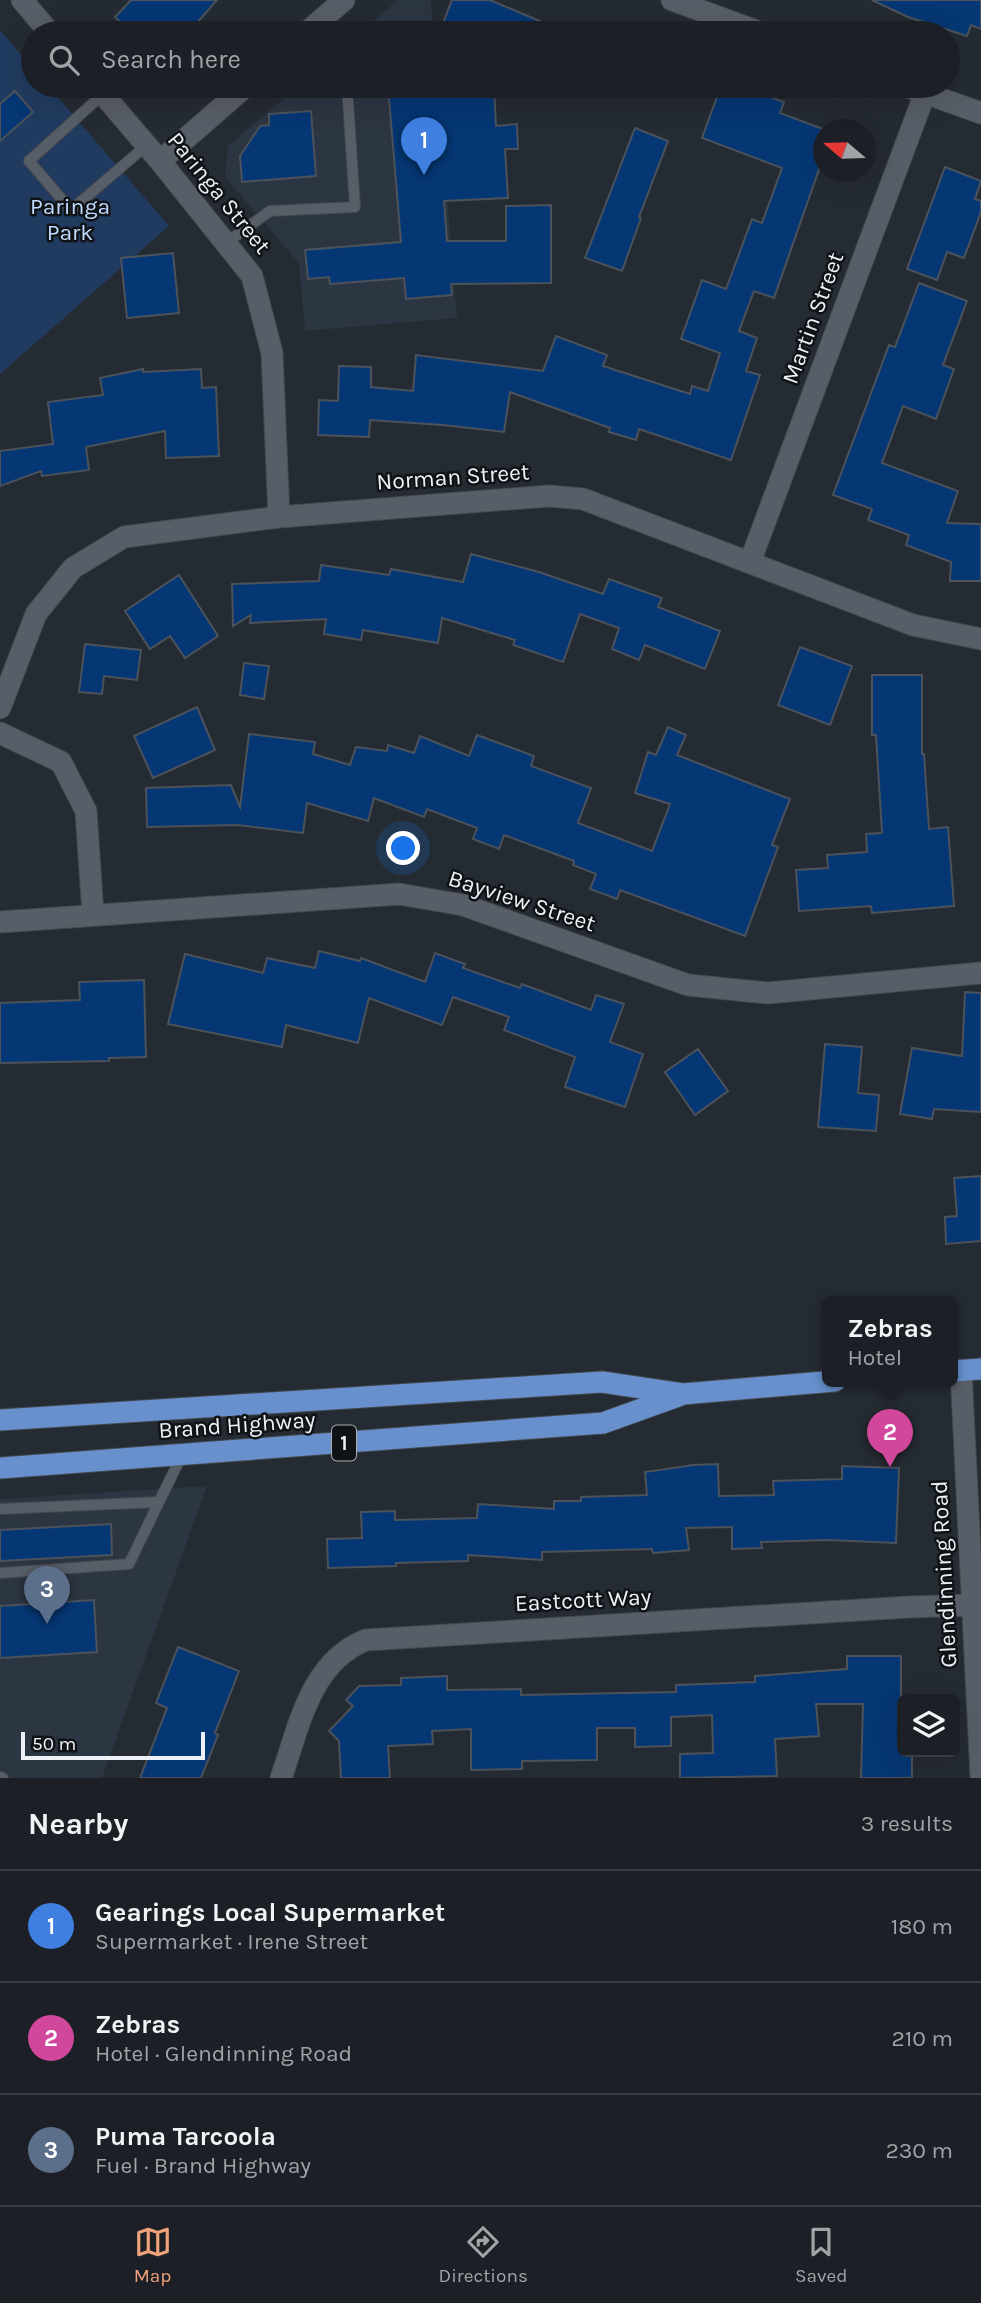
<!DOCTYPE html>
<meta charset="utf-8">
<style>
:root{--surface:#1c2026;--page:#25282e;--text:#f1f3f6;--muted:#a0a3a7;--line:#3a3e43;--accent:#f0a27a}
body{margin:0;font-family:Karla,sans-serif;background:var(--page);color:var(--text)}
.controls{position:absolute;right:21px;bottom:21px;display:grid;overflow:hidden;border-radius:10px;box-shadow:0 7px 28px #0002}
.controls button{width:63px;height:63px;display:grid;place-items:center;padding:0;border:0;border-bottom:2px solid var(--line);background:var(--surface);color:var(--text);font:35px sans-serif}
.compass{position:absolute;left:813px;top:119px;width:63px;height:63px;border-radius:50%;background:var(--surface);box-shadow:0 7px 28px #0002;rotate:289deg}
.scale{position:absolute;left:21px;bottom:18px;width:184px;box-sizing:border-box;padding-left:7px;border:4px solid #edf1f7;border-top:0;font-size:19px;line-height:24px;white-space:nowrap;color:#edf1f7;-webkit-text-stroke:5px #101316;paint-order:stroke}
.you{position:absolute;left:404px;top:849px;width:24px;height:24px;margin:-18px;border:5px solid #fff;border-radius:50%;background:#1a73e8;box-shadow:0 0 0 10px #1a73e833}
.badge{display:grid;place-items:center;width:46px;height:46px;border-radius:50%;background:var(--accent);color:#fff;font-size:23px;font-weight:700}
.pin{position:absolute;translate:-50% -58px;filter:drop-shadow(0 2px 4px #0008)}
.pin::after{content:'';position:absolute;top:37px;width:24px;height:21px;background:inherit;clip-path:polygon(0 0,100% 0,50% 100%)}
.popup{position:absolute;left:822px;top:1296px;width:136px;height:91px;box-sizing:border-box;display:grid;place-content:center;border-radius:10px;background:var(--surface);filter:drop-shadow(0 2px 5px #0005);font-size:23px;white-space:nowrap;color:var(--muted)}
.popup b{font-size:26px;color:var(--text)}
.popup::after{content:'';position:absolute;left:50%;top:100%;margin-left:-14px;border:14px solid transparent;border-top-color:var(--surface)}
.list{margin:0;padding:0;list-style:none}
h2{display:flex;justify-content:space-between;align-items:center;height:91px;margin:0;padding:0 28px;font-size:30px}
h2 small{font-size:23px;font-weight:400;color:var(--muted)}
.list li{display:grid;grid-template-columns:46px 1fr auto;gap:21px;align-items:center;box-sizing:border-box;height:112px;padding:0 28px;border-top:2px solid var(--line)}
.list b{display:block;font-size:26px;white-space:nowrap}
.list p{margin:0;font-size:23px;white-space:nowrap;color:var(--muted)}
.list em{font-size:23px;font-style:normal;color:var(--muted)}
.icon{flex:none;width:38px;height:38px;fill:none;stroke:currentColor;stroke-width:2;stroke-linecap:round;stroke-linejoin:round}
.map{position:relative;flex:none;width:981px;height:1778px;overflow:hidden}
.search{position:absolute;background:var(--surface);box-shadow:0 7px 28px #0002;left:21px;right:21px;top:21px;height:77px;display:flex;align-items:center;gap:18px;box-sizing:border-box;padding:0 24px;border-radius:38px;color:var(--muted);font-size:26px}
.sheet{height:427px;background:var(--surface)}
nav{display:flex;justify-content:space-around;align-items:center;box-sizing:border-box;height:98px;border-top:2px solid var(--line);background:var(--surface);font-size:19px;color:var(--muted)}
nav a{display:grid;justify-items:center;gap:4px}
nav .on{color:var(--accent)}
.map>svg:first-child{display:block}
.built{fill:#2c3542}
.green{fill:#213b60}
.building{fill:#053774;stroke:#4c525b;stroke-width:2}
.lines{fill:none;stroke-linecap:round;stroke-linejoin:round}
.service-casing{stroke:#44484f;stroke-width:12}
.minor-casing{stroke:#44484f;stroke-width:23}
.tertiary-casing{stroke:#44484f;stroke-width:23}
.trunk-casing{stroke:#44484f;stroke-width:23}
.service{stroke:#585e67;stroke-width:10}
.minor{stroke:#585e67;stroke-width:21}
.tertiary{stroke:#585e67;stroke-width:21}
.trunk{stroke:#6790cc;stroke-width:21}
.labels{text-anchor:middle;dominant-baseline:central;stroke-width:5;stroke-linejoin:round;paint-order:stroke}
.shield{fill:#101316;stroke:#abaeb4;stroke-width:2}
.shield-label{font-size:21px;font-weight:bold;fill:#edf1f7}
.street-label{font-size:23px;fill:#edf1f7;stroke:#101316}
.park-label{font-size:23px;fill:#c0daff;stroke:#101316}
</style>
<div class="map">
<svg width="981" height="1778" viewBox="0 0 981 1778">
<rect width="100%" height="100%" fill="#252b32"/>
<path class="built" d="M398,0h33l2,33h-74z
M298,86h140l19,232 -152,13 -6,-68 -74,-86 3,-31z
M207,1486l-105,292h-102v-279z"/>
<path class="green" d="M0,30l33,39v17h15l121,140 -169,148z"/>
<path class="building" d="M131,0h86l-29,33h-56l-17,-16z
M452,0h38l78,33h-96l-29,-10z
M872,0h109v29l-10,-4 -4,11 -59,-19z
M388,86h106l2,40 21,-2 1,25h-13l3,49 -64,3 3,40h59v-35l45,-1v78l-100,1 1,11 -46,4 -2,-21 -74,6 -1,-7 -21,2 -3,-29 96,-8z
M721,86h19l44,16 -4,11 43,16v29l-49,140 -20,-7 -15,40 18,7 -11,33 14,4 -29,85 -92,-31 -3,11 -27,-8 1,-4 -100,-36 -6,40 -61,-7 -73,-5 -1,17 -51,-2 1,-35 19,1 1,-35 32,1v20l42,4 3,-36 127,16 13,-35 51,19 -4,11 87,28 2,-8 16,5 12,-38 -39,-14 21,-59 24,9 26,-70 10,4 20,-55 -80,-30z
M15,91l18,21 -33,29v-37z
M311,111l5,65 -74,6 -2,-26 20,-30 9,-1v-11z
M635,128l33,13 -29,76 2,1 -19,53 -37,-13z
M945,167l36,14 -6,18 6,2v11l-17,46 -17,-6 -10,28 -30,-11z
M173,253l6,60 -52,5 -6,-60z
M919,283l48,18 -24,64 11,4 -18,50 -33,-13 -21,57 76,28 -11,32 34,1v57h-31l1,-19 -45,-17 3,-10 -41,-15 4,-11 -39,-14 56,-150 6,2z
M143,369v3l58,-3 1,19 14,-1 3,69 -53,2 -1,-27 -79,16 3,23 -47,6 -1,-5 -41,15v-35l53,-7 -5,-42 55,-7 -3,-17z
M471,554l68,18 64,22 6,-15 53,19 -4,9 62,24 -15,38 -60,-24 -6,15 -27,-11 7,-21 -39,-14 -17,48 -50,-17 2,-5 -73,-22 -4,25 -75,-13 -2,10 -37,-6 2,-15 -76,4 1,-8 -18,11 -1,-42 87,-3 2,-16 68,10 2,-6 72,13z
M179,575l39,61 -33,22 -15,-22 -20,13 -25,-38z
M85,644l56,6 -4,30 -33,-4 -2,18 -23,-2z
M800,647l52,19 -22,59 -52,-20z
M244,663l25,3 -5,33 -24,-4z
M872,675h50v79h2l5,75 19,-2 6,79 -82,7 -1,-7 -72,5 -3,-41 32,-2 -1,-13 40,-3 -1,-18 16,-1 -6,-98h-4z
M197,707l18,43 -62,28 -19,-42z
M668,727l18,8 -9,20 113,44 -18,46 6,2 -33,89 -125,-46 -3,9 -27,-10 6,-15 -23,-9 1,-4 -70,-26 -5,14 -26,-10 4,-11 -50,-19 -3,8 -50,-19 -6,23 -61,-18 -4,30 -65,-8 -91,2 -1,-39 85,-3 9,22 9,-73 66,8 -2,12 37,11 6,-18 31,4 1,-6 26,8 6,-17 49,20 8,-21 57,21 -3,10 60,22 -13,35 74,28 18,-47 -35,-11 13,-41 8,3z
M319,951l41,10 1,-3 64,24 10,-29 30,11 -2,4 57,20 2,-4 69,26 5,-15 28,9 -14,38 33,12 -18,53 -60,-20 10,-30 -71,-27 5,-13 -56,-20 -11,28 -73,-27 -11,45 -72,-18 -4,22 -114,-23 17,-70 78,19 4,-15 48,10z
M144,980l2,77 -37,1v3l-109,2v-60l80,-3 -1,-18z
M965,992l16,1v119l-47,-3 -2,10 -32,-5 12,-66 50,8z
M825,1044l37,3 -4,46 21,2 -3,36 -58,-4z
M698,1049l30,42 -33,24 -30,-43z
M981,1176v65l-35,3 -1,-27 12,-1 -3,-38z
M718,1464l1,32 55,-1 -1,-14 69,-2v-13l57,2 -3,75 -67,-3 -68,2 1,6 -30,1v-22l-46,1 3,22 -36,3 -1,-4 -110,3v8l-74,-5v6l-72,2v3l-68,2 -1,-29 35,-1 -1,-26 34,-1v9l82,-2 1,-14 76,5v-8h27v-4l66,-2 -2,-23 48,-7z
M111,1524l1,31 -112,6v-31z
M94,1600l3,52 -97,6v-52z
M178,1647l61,24 -24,62 3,2 -17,43h-61l27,-70 -11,-5z
M847,1656h54v96l11,1v25h-51l2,-74h-47l3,32 -44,3 2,37 -97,2v-24l33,-1 -1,-38 -41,2v29l-36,1v-19h-38v32l-75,1v8l-51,1v-41l-39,2 1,13 -45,2 2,32h-49l-2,-37 -10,-10 24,-25 -7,-6 13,-14 42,-1v-7l46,-2v14l74,-1v6l155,-3v-7l79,-3v-6l92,-7z"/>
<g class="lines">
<g class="service-casing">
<path id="service" d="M103,94l-74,67 42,49 76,-65
M226,243l44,-32 85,-4 -8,-121
M0,1509l159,-7 23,-47
M0,1573l129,-9 30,-62
M0,1777l3,1"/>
</g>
<g class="minor-casing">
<path id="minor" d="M22,0l28,33
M306,33l38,-33
M96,86l64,75 92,115 20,77 7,164
M160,161l86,-75
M750,562l175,-469
M0,708l36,-94 37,-46 51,-31 155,-20 270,-21 34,3 330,126 68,14
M0,733l61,29 25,49 7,103
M0,922l399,-28 64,11 225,80 80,8 213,-20
M961,1370l20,406
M281,1778c18,-51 29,-116 85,-138l543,-33 62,-2"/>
</g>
<g class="tertiary-casing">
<path id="tertiary" d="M672,0l90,33
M905,86l76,27"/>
</g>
<g class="trunk-casing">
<path id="trunk" d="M953,1371l28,-2
M0,1420l602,-38 81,12 152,-13
M0,1468l603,-45 78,-28"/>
</g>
<use href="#service" class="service"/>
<use href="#minor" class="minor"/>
<use href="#tertiary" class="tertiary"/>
<use href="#trunk" class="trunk"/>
</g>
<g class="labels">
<rect class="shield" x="332" y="1425.5" width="24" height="35" rx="5"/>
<g class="shield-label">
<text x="344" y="1443">1</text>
</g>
<g class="street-label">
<text transform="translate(219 193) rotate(51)">Paringa Street</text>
<text transform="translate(813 318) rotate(-70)">Martin Street</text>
<text transform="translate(453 477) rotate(-4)">Norman Street</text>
<text transform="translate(522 901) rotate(18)">Bayview Street</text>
<text transform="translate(237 1425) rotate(-4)">Brand Highway</text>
<text transform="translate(944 1574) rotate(-93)">Glendinning Road</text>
<text transform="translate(583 1600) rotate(-3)">Eastcott Way</text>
</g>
<g class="park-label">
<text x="70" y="206">Paringa<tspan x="70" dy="26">Park</tspan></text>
</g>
</g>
</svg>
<div class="controls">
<button><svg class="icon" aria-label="layers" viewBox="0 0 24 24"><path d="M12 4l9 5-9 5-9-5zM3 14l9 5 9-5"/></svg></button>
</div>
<svg class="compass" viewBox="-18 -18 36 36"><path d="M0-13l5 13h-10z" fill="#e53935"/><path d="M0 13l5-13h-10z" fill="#a0a3a7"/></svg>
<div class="scale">50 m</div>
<div class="you"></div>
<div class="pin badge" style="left:424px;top:175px;background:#3f7fe0">1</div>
<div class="pin badge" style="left:890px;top:1467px;background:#d1479c">2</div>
<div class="popup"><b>Zebras</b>Hotel</div>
<div class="pin badge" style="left:47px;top:1624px;background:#5c6f8a">3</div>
<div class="search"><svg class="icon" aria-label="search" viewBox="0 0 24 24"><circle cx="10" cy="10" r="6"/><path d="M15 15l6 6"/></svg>Search here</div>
</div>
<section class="sheet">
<h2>Nearby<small>3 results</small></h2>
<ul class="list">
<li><span class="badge" style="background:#3f7fe0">1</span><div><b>Gearings Local Supermarket</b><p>Supermarket · Irene Street</p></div><em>180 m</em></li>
<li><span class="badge" style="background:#d1479c">2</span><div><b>Zebras</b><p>Hotel · Glendinning Road</p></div><em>210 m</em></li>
<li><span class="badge" style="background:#5c6f8a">3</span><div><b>Puma Tarcoola</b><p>Fuel · Brand Highway</p></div><em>230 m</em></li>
</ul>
</section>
<nav>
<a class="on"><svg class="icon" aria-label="map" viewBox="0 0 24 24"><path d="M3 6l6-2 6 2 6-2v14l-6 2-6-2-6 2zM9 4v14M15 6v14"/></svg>Map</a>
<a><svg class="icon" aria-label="directions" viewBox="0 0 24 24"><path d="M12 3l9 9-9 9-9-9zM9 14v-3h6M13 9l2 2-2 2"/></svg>Directions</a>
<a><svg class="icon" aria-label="saved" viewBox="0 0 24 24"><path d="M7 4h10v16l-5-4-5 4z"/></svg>Saved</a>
</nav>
